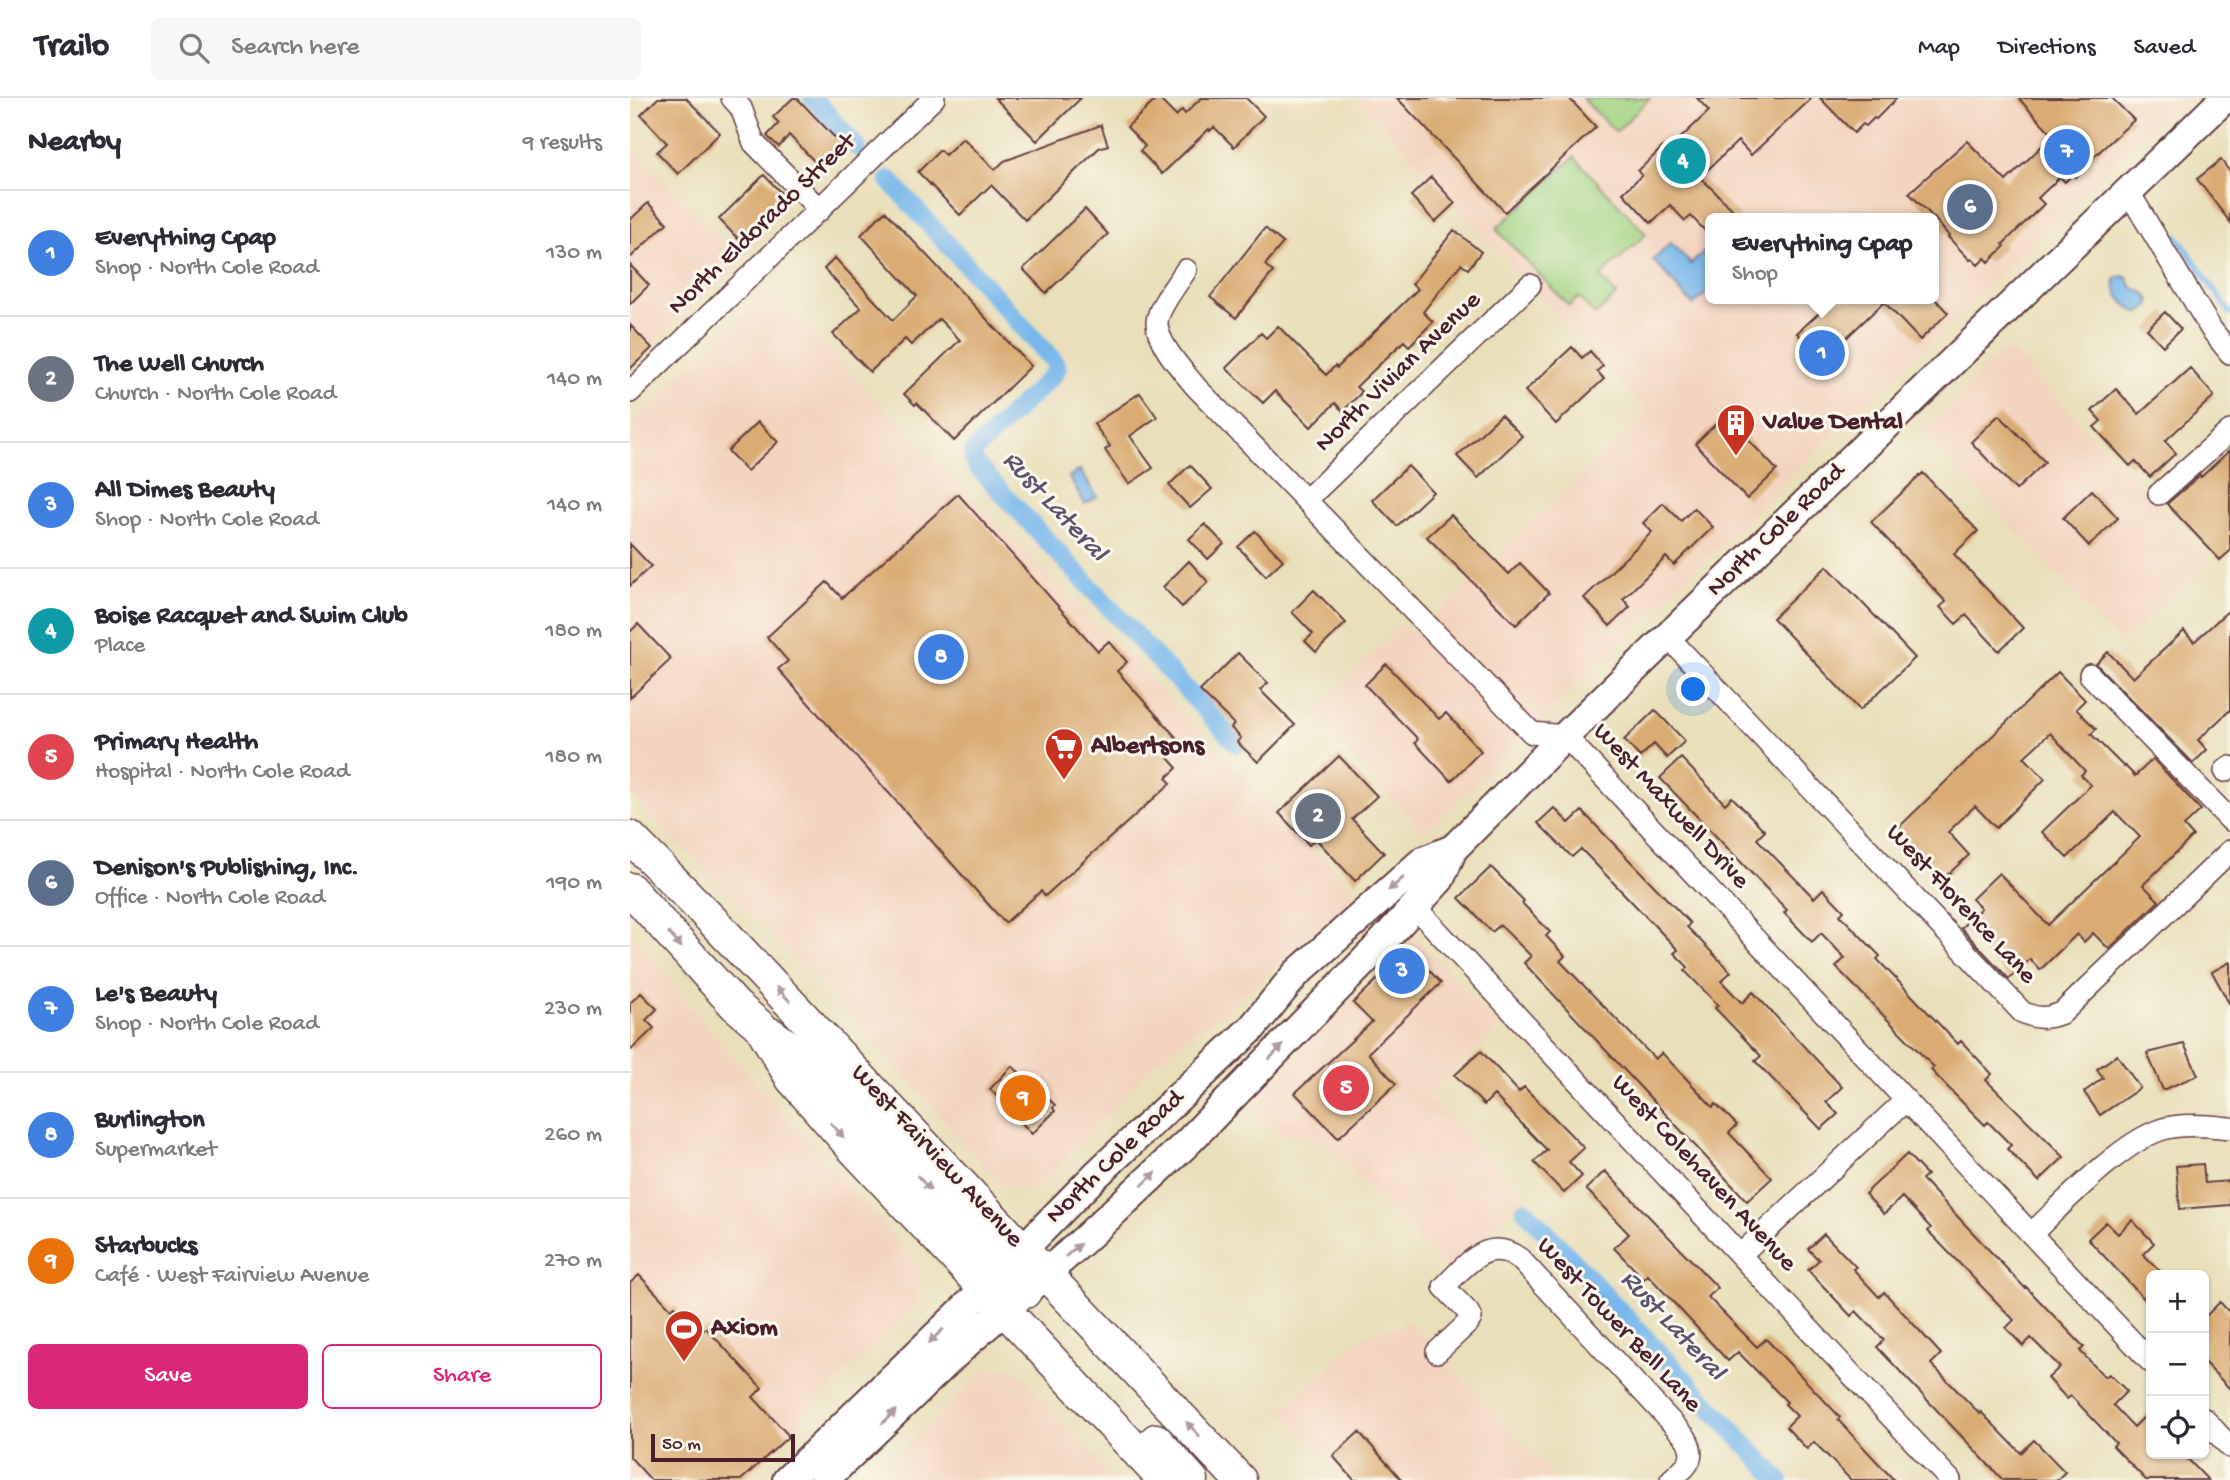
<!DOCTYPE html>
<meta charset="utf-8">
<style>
:root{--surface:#fff;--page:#f7f7f7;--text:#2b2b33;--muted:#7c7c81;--line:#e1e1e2;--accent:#db2777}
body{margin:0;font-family:"Gochi Hand",sans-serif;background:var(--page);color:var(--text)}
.controls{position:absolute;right:21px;bottom:21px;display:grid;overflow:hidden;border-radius:10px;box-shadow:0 2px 5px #0004}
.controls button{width:63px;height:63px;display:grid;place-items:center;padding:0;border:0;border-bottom:2px solid var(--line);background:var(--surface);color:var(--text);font:35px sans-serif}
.scale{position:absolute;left:21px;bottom:18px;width:144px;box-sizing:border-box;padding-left:7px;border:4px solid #4a1f2b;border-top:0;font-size:19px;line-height:24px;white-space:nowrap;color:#4a1f2b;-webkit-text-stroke:5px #fbf7ec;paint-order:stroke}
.you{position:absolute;left:1064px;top:592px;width:24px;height:24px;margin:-18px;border:5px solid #fff;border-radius:50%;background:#1a73e8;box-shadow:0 0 0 10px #1a73e833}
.badge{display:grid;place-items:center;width:46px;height:46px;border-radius:50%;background:var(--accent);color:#fff;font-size:23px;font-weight:700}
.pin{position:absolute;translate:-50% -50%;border:4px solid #fff;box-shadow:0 2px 7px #0006}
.popup{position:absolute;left:1075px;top:115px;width:234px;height:91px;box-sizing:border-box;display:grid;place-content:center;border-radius:10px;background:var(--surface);filter:drop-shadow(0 2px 5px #0005);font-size:23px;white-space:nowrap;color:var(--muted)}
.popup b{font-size:26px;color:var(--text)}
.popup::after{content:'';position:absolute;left:50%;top:100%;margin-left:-14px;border:14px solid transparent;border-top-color:var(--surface)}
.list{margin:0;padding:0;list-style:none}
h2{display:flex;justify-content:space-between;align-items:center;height:91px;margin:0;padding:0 28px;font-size:30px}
h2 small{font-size:23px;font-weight:400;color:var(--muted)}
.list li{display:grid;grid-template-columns:46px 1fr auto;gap:21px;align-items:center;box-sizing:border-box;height:126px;padding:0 28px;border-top:2px solid var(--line)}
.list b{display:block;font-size:26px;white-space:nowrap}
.list p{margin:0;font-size:23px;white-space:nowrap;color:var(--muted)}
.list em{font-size:23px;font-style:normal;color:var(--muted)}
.actions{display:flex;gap:14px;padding:21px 28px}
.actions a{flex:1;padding:16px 0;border:2px solid var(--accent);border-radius:10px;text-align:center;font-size:24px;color:var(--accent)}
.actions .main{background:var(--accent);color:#fff}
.icon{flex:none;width:38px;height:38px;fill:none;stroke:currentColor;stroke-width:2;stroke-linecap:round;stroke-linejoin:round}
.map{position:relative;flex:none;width:1600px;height:1382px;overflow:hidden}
header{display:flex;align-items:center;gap:42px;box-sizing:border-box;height:98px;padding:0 35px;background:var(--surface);border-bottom:2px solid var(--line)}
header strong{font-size:33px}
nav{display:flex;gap:38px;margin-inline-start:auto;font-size:24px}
.search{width:490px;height:63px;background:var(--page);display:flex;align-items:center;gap:18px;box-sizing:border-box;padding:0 24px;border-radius:10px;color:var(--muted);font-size:26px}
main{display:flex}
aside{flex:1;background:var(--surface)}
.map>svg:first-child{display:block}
.built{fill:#f3d4bf;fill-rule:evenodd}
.green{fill:#a3d382;stroke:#767956;stroke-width:2}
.water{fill:#77b7eb;stroke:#606b8b;stroke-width:2}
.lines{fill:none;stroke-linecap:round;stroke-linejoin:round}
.stream{stroke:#77b7eb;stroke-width:6}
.canal{stroke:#77b7eb;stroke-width:19}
.building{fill:#daac73}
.street-casing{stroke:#623c40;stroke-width:24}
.secondary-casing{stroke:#623c40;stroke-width:32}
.primary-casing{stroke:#623c40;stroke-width:35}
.street{stroke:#fff;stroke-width:21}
.secondary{stroke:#fff;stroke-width:28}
.primary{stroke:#fff;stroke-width:32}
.oneway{fill:#ae9aa0}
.labels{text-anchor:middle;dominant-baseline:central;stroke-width:6;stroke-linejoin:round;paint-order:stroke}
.street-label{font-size:26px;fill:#4a1f2b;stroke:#fbf7ec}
.poi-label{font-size:26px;font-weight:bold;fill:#4a1f2b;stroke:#fbf7ec;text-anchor:start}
.water-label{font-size:28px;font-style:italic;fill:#5a546e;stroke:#fbf7ec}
</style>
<header>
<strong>Trailo</strong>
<div class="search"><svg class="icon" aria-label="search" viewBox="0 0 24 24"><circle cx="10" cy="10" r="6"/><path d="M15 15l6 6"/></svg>Search here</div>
<nav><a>Map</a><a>Directions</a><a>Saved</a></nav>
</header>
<main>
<aside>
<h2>Nearby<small>9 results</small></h2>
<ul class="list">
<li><span class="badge" style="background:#3f7fe0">1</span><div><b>Everything Cpap</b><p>Shop · North Cole Road</p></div><em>130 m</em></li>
<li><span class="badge" style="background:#6b7280">2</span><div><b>The Well Church</b><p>Church · North Cole Road</p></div><em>140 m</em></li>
<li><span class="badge" style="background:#3f7fe0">3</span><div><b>All Dimes Beauty</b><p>Shop · North Cole Road</p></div><em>140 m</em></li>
<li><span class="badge" style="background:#0f9aa8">4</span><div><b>Boise Racquet and Swim Club</b><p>Place</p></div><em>180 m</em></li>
<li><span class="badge" style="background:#e0444e">5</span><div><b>Primary Health</b><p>Hospital · North Cole Road</p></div><em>180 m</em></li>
<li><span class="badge" style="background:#5c6f8a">6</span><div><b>Denison's Publishing, Inc.</b><p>Office · North Cole Road</p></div><em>190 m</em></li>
<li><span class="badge" style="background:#3f7fe0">7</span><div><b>Le's Beauty</b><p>Shop · North Cole Road</p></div><em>230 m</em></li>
<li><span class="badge" style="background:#3f7fe0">8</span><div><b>Burlington</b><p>Supermarket</p></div><em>260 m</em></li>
<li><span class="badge" style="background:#e8710a">9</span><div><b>Starbucks</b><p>Café · West Fairview Avenue</p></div><em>270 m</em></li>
</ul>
<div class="actions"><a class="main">Save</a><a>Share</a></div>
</aside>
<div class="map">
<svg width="1600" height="1382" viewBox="0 0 1600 1382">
<rect width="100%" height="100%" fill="#fbf7ec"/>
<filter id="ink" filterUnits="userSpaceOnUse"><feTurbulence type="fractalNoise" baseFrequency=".0143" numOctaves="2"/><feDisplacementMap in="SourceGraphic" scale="14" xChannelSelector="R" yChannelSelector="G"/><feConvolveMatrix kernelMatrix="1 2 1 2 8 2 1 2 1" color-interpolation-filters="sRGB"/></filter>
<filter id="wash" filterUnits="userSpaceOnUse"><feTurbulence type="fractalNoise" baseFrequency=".00686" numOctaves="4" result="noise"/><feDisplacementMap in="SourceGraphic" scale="28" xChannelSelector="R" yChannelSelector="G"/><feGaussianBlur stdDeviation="1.57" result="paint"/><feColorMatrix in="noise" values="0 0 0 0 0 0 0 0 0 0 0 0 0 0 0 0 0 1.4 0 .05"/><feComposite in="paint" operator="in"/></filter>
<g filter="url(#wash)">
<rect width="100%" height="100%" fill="#e9dfba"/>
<path class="built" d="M727,0h825l-758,735 -112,-120 89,-88 13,11 233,-224zM1080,120h224v81h-224z
M0,48l111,115 -111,103z
M138,191l591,606 -127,110 -75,56 -120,128 -36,-3 -155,-176 -216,-215v-371z
M1377,248l203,214 -89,84 -198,-212z
M0,833l97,119 190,214 1,40 -109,105 -15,21 -48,50h-116z
M783,837l87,92 -71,69 97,103 -81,71 -122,-129 -34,-4 -21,-11 -15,-14 2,-8 22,-30 68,-66z
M780,1223l147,159h-213l-63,-69 77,-72z
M358,1269l27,2 100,111h-243z"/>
<path class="green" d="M952,0h68l-34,34z
M944,59l72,77 -46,43 17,18 -22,20 -16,-18 -10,9 -73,-77z"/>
<path class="water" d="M1041,145l20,21 19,-18v44l-17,15 -40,-45z
M1493,178l5,2c2,6 1,7 7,11 2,1 9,3 11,5 9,8 1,16 -7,19 -14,-7 -22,-15 -25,-30l3,-6z
M450,372l17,27 -12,7 -16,-27z"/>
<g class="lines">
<path class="stream" d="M1547,138l53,77"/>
<path class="canal" d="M183,0l44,49
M259,82l165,181 3,7 -4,7 -79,76 -1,7 4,8 260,278
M895,1112l254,270"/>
</g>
<g id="blocks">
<path class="building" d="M28,0h28l34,35 -42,41 -21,-22 10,-9 -26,-28z
M163,0h4l43,45 -23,21 -28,-29 -10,12 -12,-11 12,-13 -6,-6z
M365,0h86l-44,43z
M528,0l18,18 6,-6 3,4 16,-16h45l18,18 -30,31 -20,-20 -4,4 -1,-2 -47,45 -22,-23 5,-5 -18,-19z
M767,0h172l27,29 -91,85z
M1067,0h115l-61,57 -13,-14 -38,36 41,41h-31v18l-19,-20 -6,5 -15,-16 -19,18 -28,-30 19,-18 -4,-4 25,-24 4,4 42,-40z
M1190,0h77l-21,21 -2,-1 -8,8 -3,-2 -9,9z
M1388,0h94l22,22 -46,42 2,2 -14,13 -3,-3 -8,8 -5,-5 -22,21 6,6 -41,40 2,2 -16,16 -4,-4 -7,7 -6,-6 -2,1 -22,-23 1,-1 -15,-18 -25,-25 58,-52 39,40 47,-46z
M471,27l7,20 -9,3 -74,72 -34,-35 -31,30 -42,-43 22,-22 5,5 18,-17 32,32 9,-9z
M1591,62l9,12v50l-33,-43z
M134,77l21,22 -45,44 -21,-22z
M801,79l24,26 -20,19 -24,-26z
M18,105l19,20 -37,35v-38z
M455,111l23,25 -62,59 -23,-24z
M255,113l146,155 -77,75 -37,-38 -2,2 -11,-11 56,-54 -21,-21 -28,26 -6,-6 -35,33 -37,-38 28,-26 -37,-39 11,-11 58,62 24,-24 -56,-61z
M635,130l18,15 -18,22 8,7 -37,46 -26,-21z
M824,132l27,22 -13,17 -7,-5 -38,48 10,10 -24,24 -5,-5 -48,46 6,5 -19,19 -8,-8 -24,24 -36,-36 -12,12 -37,-35 35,-35 5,5 12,-12 48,49 9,-9 2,2 81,-79 -6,-5z
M0,167l19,20 -19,19z
M1204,201h101l13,14 -28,27 -36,-38 -61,58 -26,-27z
M1535,214l16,17 -18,17 -16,-17z
M0,227l22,23 -22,21z
M942,249l10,11 8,-7 13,15 -6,5 7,8 -48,45 -31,-33z
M1560,270l24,28 -49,45 11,12 -26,24 -15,-16 -5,5 -36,-39 7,-6 -9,-10 24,-22 23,25z
M510,295l17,24 -27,19 23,32 -24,16 -24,-34 5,-4 -16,-22z
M871,317l21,21 -44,42 -21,-22z
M1095,317l52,55 -30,29 -52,-55z
M1369,317l46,47 -29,28 -45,-48z
M128,324l20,20 -31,29 -19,-20z
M1600,352v101l-10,9 -53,-56 33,-29 1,2z
M560,367l22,24 -22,19 -21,-23z
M778,368l25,26 -36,34 -25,-26z
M1293,375l55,58 -24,23 69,74 -24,23 -33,-36 -10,9 -16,-17 6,-5 -75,-80z
M1462,392l26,28 -29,28 -26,-28z
M328,396l140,157 11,-10 18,21 -10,9 66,74 -15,13 9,10 -11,10 5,5 -126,113 -4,-5 -36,32 -227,-254 10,-8 -21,-24 60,-55 15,16z
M1033,405l18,18 13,-13 19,19 -39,38 -8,-8 -43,42 7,8 -20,19 -26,-28 68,-66 -9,-9z
M821,417l58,59 11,-11 29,30 -33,32 -89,-88z
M575,426l19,20 -16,15 -19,-20z
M625,433l28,29 -17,16 -28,-29z
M0,446l21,22 -21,20z
M559,463l19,21 -26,25 -19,-20z
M1197,468l88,92 -55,52 -87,-92z
M684,492l32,33 -30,29 -11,-11 8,-7 -21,-22z
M1600,511v101l-32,30 9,10 -14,13 -97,-99 12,-12 25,26 51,-47 10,11z
M8,526l33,35 -41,39v-66z
M608,555l30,30 -8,7 35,35 -37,37 -21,-20 4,-4 -10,-10 3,-4 -34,-33z
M756,566l53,55 7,-6 35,38 -30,30 -36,-38 3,-4 -53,-54z
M1428,574l27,28 -9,9 20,20 -5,5 33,33 1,-1 10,10 18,-17 48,51 -17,16 9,10 -50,49 16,16 -50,48 -16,-16 -9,9 -7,-8 -37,36 -10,-11 -21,20 -48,-51 20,-20 -9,-9 27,-26 49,52 92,-88 -25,-25 -48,46 -25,-26 49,-47 -10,-10 4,-4 -35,-38 -26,24 21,22 -49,49 -21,-22 -27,26 21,23 -26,24 -21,-22 -3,3 -26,-27z
M1025,612l30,31 -18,17 -13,-14 -14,13 -16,-17z
M709,658l38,40 -25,23 32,34 -29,28 -39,-42 -7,6 -30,-32z
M1051,660l44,46 7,-7 33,34 -8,8 57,59 9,-9 21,22 -4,4 40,41 -3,3 81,85 3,-3 31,33 -6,6 78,77 -25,24 -32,-32 4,-4 -23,-23 -3,3 -22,-22 -32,-33 3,-3 -98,-100 9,-9 -24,-25 -9,9 -28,-29 3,-3 -127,-132z
M924,710l15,15 13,-12 108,112 -3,4 44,45 -10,9 21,22 11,-11 89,95 -16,15 12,12 -17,15 -66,-68 6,-5 -46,-48 3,-3 -33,-34 3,-4 -14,-14 4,-3 -97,-101 -9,8 -34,-34z
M861,769l33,34 -2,2 28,29 -4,4 19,20 -5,5 95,98 7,-6 51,54 3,-3 21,21 -8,8 43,45 -25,23 -223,-238 7,-7 -31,-31 -8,7 -33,-34z
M779,851l32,34 -73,70 28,31 -58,54 -43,-45 77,-71 -19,-19z
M1600,864v43l-18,-33z
M11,895l16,16 -11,11 8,8 -24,23v-48z
M1554,946l14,31 -35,15 -16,-37z
M851,953l38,41 5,-5 60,61 -15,14 13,14 -18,17 -30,-31 13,-12 -53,-55 -10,10 -29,-30z
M1487,957l23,33 -40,27 -16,-23 19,-14 -6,-9z
M382,968l43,39 -2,3 2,3 -23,23 -42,-45z
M1277,1056l20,21 -5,4 103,109 1,-1 58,60 -4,4 25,26 4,-3 18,17 -14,14 21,22 17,-17v44h32l25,26h-62l-33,-34 3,-3 -45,-47 -4,3 -19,-21 12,-11 -29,-29 -8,8 -17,-18 8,-8 -86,-89 3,-3 -29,-31 -18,17 -19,-20z
M1573,1066l2,19 25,-2v24l-50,4 -4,-43z
M975,1073l113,117 -10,9 49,50 9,-8 74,78 -2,3 56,60h-43l-37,-38 -7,7 -21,-22 11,-11 -12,-12 2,-2 -49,-50 -10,9 -80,-86 -4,4 -30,-31 15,-14 -43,-45z
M1502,1122l22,23 -11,11 21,21h-13v31l-63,-67 18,-17 12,12z
M1194,1136l32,33 -3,2 26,28 5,-5 57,62 -10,10 49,50 1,-2 40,41 13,-13 31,32 -8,8h-54l-126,-133 7,-7 -28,-29 -5,5 -43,-46 11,-10 -11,-11z
M9,1177l32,34 4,-3 25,27 6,-5 56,60 -9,9 36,39 -48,44h-90l-21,-23v-174z
M1590,1204l10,11v76l-26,-27v-44z
M729,1334l43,48h-48l-21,-24z"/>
</g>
</g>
<g filter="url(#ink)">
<use href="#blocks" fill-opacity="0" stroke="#623c40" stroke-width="2"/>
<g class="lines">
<g class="street-casing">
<path id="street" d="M102,0l9,10 13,35 66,67
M1498,93l83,138 19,24
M556,172c-8,13 -28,37 -29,52 -1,21 27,50 39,65l336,346 33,3 586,626
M0,294l304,-294
M1529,396l71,-63
M676,402l224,-215
M1037,538l355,376c15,7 24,7 40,1l168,-162
M1460,577l140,145
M1595,673l5,-4
M785,809l535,573
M1401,1136c33,-31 88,-90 129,-104 20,-7 49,-4 70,-2
M1110,1157l166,-155
M807,1254l31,-29 3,-5 -3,-6 -24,-25c22,-22 44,-52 76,-28l166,179c12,22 0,28 -15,42
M1574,1321l26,28"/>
</g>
<g class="secondary-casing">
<path id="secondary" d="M157,1382l177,-171 132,-134 156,-147 44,-54 127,-113 30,-12
M194,1382l144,-138 117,-103 102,-96 188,-193 65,-71 13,-30 112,-113 660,-638"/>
</g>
<g class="primary-casing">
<path id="primary" d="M0,739l79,80 531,563
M0,791l105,116 26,22 31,52 57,65 315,336
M141,936l38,28 216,230
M526,1342l36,40"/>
</g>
<use href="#street" class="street"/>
<use href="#secondary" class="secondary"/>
<use href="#primary" class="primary"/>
</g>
<defs><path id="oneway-solid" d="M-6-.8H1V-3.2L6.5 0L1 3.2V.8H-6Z" transform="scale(1.75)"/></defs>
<g class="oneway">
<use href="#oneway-solid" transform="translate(766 786) rotate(139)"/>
<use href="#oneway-solid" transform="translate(45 842) rotate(48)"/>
<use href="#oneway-solid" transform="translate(153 896) rotate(-133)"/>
<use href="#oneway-solid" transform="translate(646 954) rotate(-46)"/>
<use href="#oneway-solid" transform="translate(207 1032) rotate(48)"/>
<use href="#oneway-solid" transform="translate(519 1081) rotate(-43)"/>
<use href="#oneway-solid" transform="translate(294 1085) rotate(47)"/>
<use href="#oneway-solid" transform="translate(443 1152) rotate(-41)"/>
<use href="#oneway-solid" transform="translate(306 1238) rotate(136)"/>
<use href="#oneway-solid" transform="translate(259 1319) rotate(-44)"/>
<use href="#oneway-solid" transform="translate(563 1331) rotate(-133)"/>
</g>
</g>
<defs>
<g id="building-pin" transform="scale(2.0125)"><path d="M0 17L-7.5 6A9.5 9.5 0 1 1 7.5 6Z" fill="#c8321e" stroke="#fbf7ec"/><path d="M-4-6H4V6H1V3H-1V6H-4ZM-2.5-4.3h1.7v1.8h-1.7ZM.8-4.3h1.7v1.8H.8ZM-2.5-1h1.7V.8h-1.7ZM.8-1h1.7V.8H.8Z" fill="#fff"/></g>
<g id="supermarket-pin" transform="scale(2.0125)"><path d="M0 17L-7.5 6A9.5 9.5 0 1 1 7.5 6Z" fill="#c8321e" stroke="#fbf7ec"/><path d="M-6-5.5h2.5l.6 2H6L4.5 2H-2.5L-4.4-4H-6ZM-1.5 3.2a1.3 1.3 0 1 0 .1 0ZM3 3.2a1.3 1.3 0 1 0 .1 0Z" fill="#fff"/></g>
<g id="stadium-pin" transform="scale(2.0125)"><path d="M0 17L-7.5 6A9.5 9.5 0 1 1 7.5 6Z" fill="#c8321e" stroke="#fbf7ec"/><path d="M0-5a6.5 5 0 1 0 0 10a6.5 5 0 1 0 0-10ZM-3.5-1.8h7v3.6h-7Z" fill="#fff"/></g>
</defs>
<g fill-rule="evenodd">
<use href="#building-pin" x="1106" y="325"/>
<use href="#supermarket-pin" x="434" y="649"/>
<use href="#stadium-pin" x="54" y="1231"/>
</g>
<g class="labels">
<g class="street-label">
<text transform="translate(133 127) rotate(-44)">North Eldorado Street</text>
<text transform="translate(769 275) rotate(-44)">North Vivian Avenue</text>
<text transform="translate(1147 433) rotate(-44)">North Cole Road</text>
<text transform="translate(1040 709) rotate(47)">West Maxwell Drive</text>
<text transform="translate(1330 807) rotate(47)">West Florence Lane</text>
<text transform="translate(306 1059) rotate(47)">West Fairview Avenue</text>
<text transform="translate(486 1060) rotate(-44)">North Cole Road</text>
<text transform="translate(1073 1076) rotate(47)">West Colehaven Avenue</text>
<text transform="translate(988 1228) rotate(47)">West Tower Bell Lane</text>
</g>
<g class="poi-label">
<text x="1133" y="325">Value Dental</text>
<text x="461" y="649">Albertsons</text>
<text x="81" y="1231">Axiom</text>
</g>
<g class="water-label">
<text transform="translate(424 409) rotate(47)">Rust Lateral</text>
<text transform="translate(1042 1228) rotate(47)">Rust Lateral</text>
</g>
</g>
</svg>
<div class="controls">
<button>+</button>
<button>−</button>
<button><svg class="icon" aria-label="locate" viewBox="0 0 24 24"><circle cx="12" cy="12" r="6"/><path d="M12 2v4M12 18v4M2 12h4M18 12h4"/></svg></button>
</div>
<div class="scale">50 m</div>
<div class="you"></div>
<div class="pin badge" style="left:1192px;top:255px;background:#3f7fe0">1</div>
<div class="popup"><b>Everything Cpap</b>Shop</div>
<div class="pin badge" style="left:688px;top:718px;background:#6b7280">2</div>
<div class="pin badge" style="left:772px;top:873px;background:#3f7fe0">3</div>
<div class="pin badge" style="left:1053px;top:63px;background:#0f9aa8">4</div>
<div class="pin badge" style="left:716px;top:990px;background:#e0444e">5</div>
<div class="pin badge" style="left:1340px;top:109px;background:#5c6f8a">6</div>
<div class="pin badge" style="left:1437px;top:54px;background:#3f7fe0">7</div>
<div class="pin badge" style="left:311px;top:559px;background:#3f7fe0">8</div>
<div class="pin badge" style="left:393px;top:1000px;background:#e8710a">9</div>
</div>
</main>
